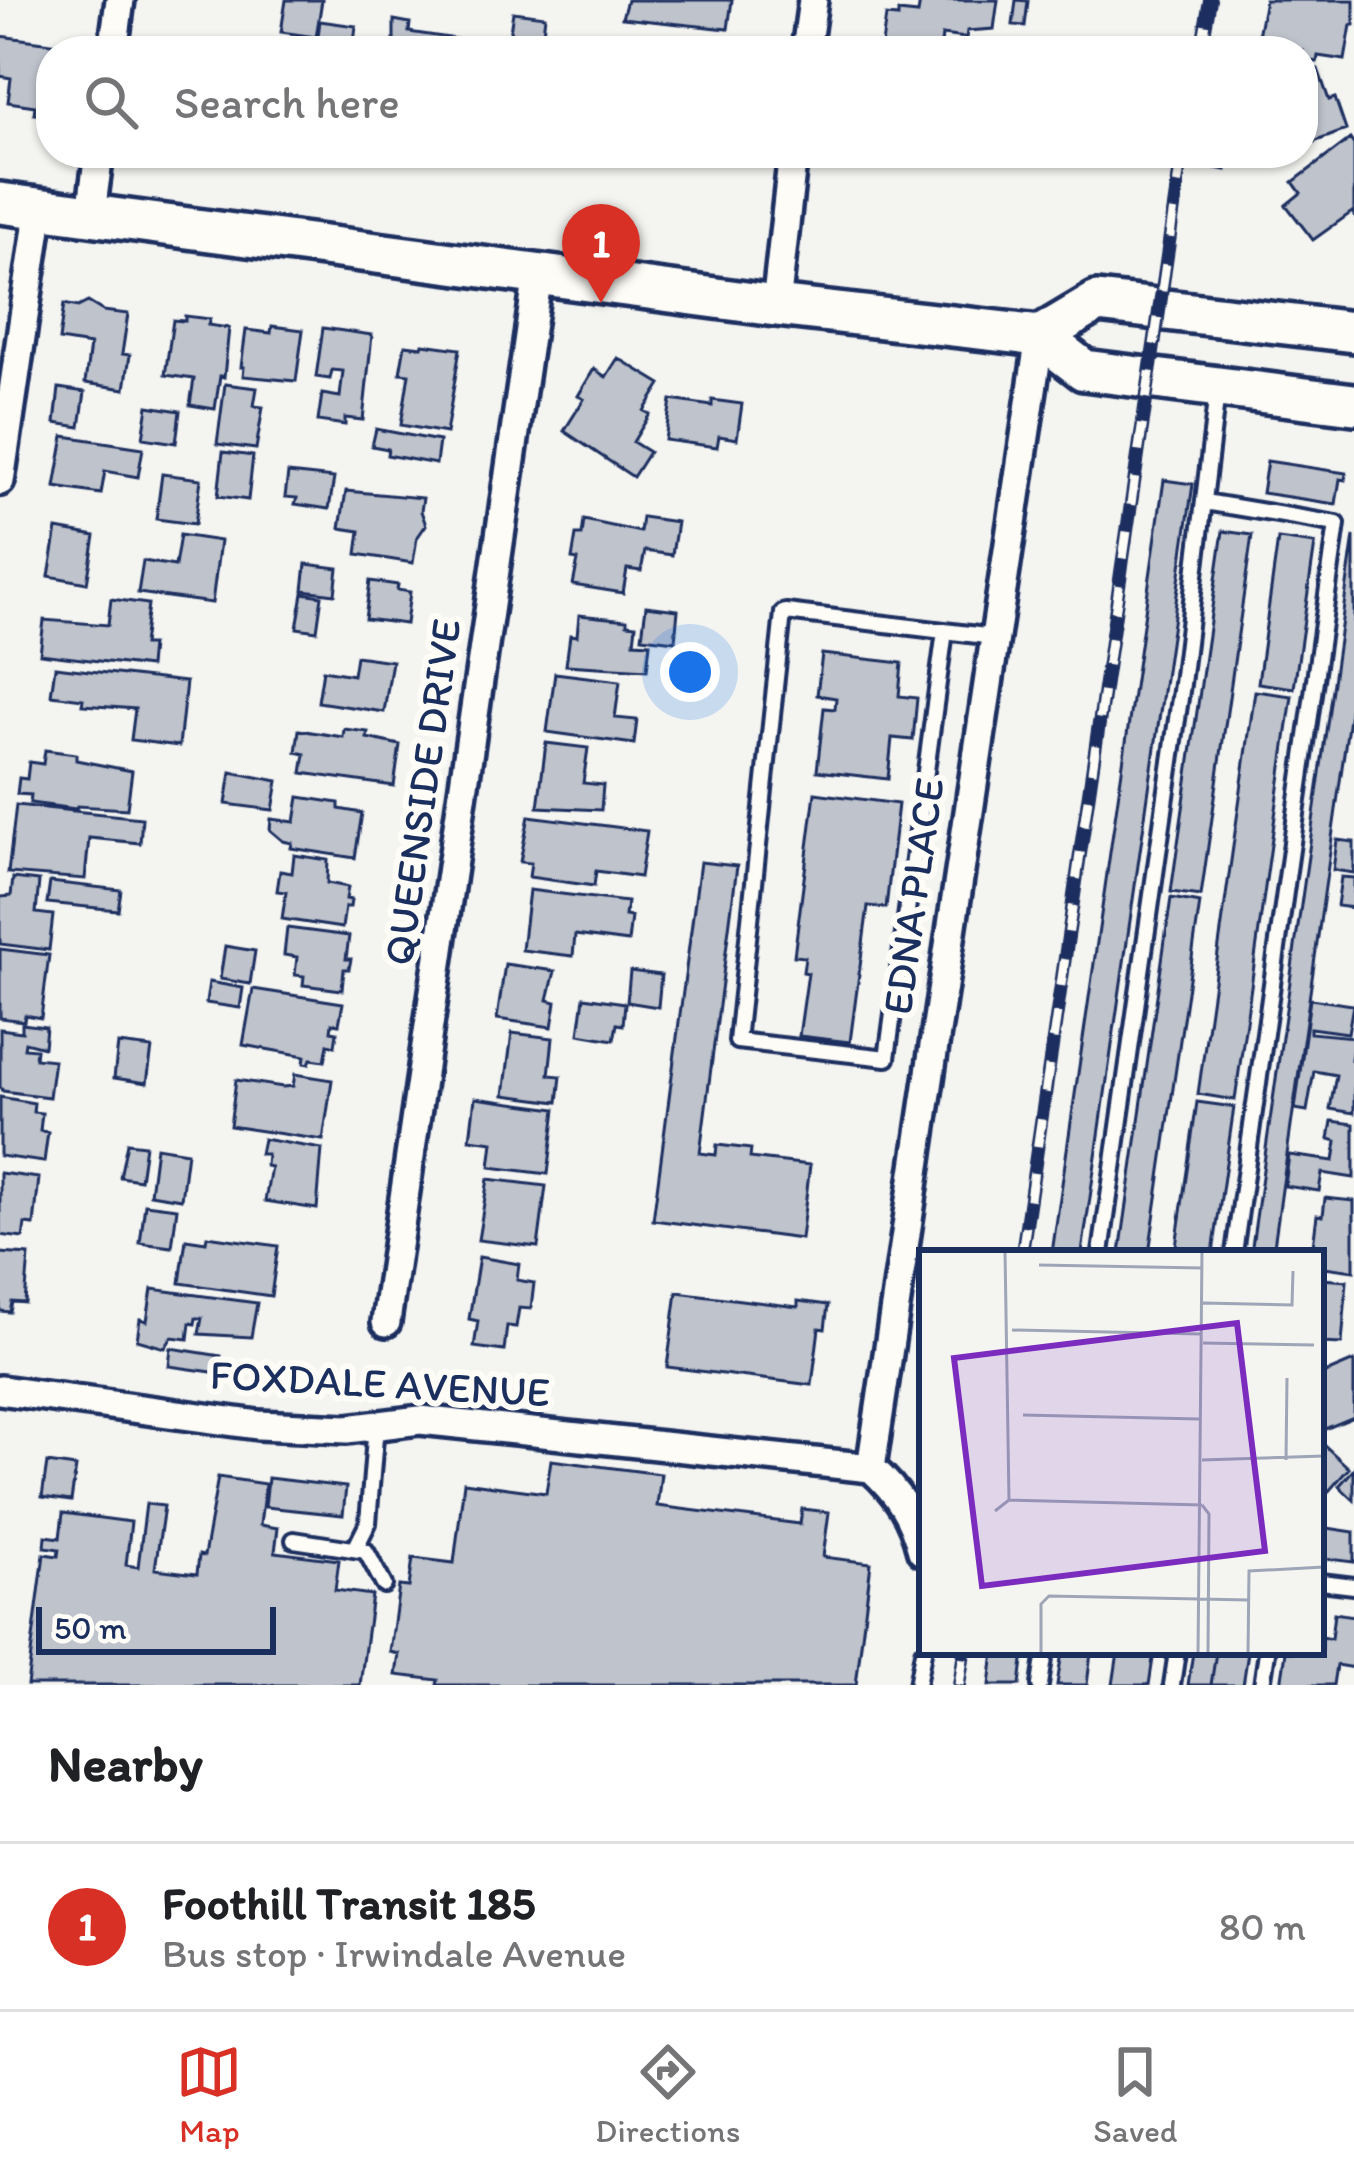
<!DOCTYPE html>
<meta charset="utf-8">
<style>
:root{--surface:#fff;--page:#f2f2f2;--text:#202124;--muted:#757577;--line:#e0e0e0;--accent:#d93025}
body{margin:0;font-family:Itim,sans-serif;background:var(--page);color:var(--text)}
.scale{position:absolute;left:36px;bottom:30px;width:240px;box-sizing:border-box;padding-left:12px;border:6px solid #1b2f5e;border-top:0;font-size:33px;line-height:42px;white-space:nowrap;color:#1b2f5e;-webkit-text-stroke:9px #fdfcf7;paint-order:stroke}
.you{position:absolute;left:690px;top:672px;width:42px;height:42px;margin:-30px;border:9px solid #fff;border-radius:50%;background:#1a73e8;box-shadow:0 0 0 18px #1a73e833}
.badge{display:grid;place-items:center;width:78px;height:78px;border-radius:50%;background:var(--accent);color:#fff;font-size:39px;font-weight:700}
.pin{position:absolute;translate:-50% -99px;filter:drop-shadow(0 3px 6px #0008)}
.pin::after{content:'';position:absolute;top:63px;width:42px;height:36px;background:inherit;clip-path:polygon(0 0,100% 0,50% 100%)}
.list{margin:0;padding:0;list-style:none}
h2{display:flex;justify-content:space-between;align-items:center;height:156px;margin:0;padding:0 48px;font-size:51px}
h2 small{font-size:39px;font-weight:400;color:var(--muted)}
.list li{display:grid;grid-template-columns:78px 1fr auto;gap:36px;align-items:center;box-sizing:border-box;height:168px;padding:0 48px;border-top:3px solid var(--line)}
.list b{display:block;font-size:45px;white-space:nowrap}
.list p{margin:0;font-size:39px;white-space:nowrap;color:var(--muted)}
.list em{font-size:39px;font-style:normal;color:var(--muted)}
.icon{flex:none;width:66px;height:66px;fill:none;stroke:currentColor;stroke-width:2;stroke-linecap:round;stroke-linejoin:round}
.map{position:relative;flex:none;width:1354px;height:1685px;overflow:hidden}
.search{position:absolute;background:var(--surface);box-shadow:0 3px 9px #0004;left:36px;right:36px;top:36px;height:132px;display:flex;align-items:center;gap:30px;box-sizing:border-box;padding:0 42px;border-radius:48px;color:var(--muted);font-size:45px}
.sheet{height:324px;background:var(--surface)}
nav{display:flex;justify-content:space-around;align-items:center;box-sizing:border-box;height:168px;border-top:3px solid var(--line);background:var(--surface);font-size:33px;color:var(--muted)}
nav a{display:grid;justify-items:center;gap:6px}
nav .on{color:var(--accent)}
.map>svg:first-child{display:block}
.building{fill:#bfc3cc;stroke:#1b2f5e;stroke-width:3}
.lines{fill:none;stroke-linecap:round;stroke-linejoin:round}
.service-casing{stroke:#1b2f5e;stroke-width:22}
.minor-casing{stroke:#1b2f5e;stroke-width:36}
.primary-casing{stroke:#1b2f5e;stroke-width:48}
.service{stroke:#fdfcf7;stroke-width:14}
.minor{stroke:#fdfcf7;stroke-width:27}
.primary{stroke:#fdfcf7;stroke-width:39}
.rail-casing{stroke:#1b2f5e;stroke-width:14}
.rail{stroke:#fdfcf7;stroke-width:9;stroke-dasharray:27;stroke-linecap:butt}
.labels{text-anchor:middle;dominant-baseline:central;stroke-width:12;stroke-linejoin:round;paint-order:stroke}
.street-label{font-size:42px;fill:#1b2f5e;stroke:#fdfcf7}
.inset-road{fill:none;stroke:#9da5b6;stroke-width:3}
.view{fill:#7b2cbf;fill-opacity:0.15;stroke:#7b2cbf;stroke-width:6}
.inset-edge{fill:none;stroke:#1b2f5e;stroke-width:6}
</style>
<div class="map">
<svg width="1354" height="1685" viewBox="0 0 1354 1685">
<rect width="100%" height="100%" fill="#f4f4f1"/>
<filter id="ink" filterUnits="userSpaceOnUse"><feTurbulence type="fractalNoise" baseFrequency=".00833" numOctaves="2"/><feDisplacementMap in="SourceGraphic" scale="24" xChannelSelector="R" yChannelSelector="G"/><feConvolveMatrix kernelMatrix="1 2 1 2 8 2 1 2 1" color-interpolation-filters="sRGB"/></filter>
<g filter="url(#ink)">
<path class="building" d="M286,0h36l-6,37 -35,-5z
M627,0h105l-4,29 -106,-11z
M920,0h78l-4,29 -27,2 -1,7 -24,-3 -1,9 21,3v4h-81l5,-35 12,1v-5l20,2z
M1016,0l12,1 -3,25 -12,-1z
M1265,0h89v25h-3l-6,35 -27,-4 -1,6 -14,-2v-9h-48z
M513,12l32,4 -4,33 -33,-4z
M394,20l16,3 -1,9 47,7 -2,12h-60z
M320,21l36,5 -3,25h-37z
M0,36l59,8v7h-8v65l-17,-2 1,-8 -27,-4 3,-24 -11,-2z
M673,38l38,4 -1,9h-39z
M1309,69h9l11,31 6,-2 11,32 -43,16v-75z
M1350,139l4,6v70l-2,-3 -39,28 -27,-35 15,-12 -8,-11z
M1211,153l17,1 -2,16 -17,-3z
M88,302l15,9 25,3 -6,40 8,1 -5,34 -40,-6 5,-38 -31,-5 5,-36 14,3z
M185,316l25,3 -2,6 21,3 -5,49 -4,-1 -5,33 -25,-4 4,-26 -29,-4 8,-55 12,1z
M272,326l31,4 -7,51 -53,-5 1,-9h-3l5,-37 25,3z
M323,328l49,7 -9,85 -18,-2v7l-27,-4 4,-27 18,3 3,-26 -11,-1 -2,9 -14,-2z
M423,344l37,5 -14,84 -45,-8 8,-51 -9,-1 5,-28 17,2z
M618,358l43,26 -17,27 6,3 -17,28 16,10 -16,25 -69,-46 20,-32 -6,-3 16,-27 12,8z
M225,384l32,4 -3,18 9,1 -7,42 -39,-5z
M59,388l26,4 -5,35 -25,-4z
M671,400l41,6v-6l30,4 -5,35 -18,-3 -2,11 -52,-7z
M148,406l32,5 -4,32 -33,-5z
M376,429l63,12 -3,23 -49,-9 1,-6 -16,-3z
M64,436l79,12 -5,29 -33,-6 -4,23 -46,-7z
M223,452l30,4 -5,44 -30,-4z
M1267,461l79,12 -1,7 -5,-1 -4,25 -74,-11z
M288,473l46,5 -5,31 -34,-5 2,-6 -12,-1z
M162,474l39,5 -6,45 -39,-5z
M1164,480l29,4 -111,769h-30z
M346,491l77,7 -2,13 5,14 -9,13 -4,25 -56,-9 3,-23 -20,-3z
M642,517l35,5 -5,33 -27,-4 -4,20 -14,-2 -4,24 -50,-8 5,-25 -6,-1 4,-24h6l2,-15 56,12z
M57,529l38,7 -8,47 -38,-7z
M1223,531l29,4 -51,361 -30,-4z
M180,535l40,6 -8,62 -74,-10 5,-32 32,5z
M1354,536v147l-81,570h-22z
M1278,539l37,5 -21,144 -36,-5z
M306,564l32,4 -3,26 -32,-4z
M370,581l28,4 -1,5 13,2 -4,32 -41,-5z
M303,593l19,3 -5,35 -20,-3z
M111,599l37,5 -5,41h8l-2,22 -109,-13 4,-34 64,5z
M646,606l32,4 -3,31 -33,-4z
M579,615l48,5v4l9,1 -2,17 16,1 -3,27 -81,-5 4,-30 7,1z
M822,654l80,9 -3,33 18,2 -4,42 -21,-2 -4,41 -71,-8 7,-63 11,1 1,-11 -19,-3z
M356,656l36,5 -8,51 -66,-10 5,-32 30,5z
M55,667l131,15 -7,64 -48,-6 4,-31 -53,-4 1,-6 -32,-4z
M555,673l65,8 -5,37 22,2 -3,24 -87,-12z
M1255,691l37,5 -57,404 -37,-6z
M344,729l24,3 -1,6 33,7 -6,41 -92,-13 3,-19 -9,-2 3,-22 44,7z
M546,743l42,5 -5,35 20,2 -2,25 -63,-3z
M45,750l31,4v6l56,11 -5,38 -50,-3 -1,3 -46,-6 1,-8 -14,-1 2,-16 8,1 2,-17 14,2z
M231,772l47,9 -5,29 -47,-6z
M815,793l83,11 -12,104 -18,-2 -18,136 -51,-6 9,-63 -5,-1 2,-15 -11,-1z
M299,797l40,6v6l23,4 -7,45 -64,-10 1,-5 -9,-2 -13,-11 1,-11 24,3z
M16,805l126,13 -2,25 -51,-5 -4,41 -77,-6z
M529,816l118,15 -7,46 -44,-6 -2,15 -65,-9 2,-14 -11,-1z
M1337,840l17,2v31l-21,-3z
M294,855l34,5 -1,23 21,4 -2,12 5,1 -1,7h-5l-3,21 -60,-9 4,-27 -9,-1 3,-20 12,2z
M700,862l37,4 -37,287 16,2 1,-10 34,4 -1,9 60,7 -9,74 -148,-19z
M1341,877l13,1v30l-17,-2z
M13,878l26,3 -3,32 17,2 -4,35 -49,-6v-47l11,-1z
M50,882l71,8 -3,20 -71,-7z
M529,890l98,12 -2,14 6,1 -3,25 -53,-7 -2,21 -51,-6z
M1171,898l29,5 -51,350h-29z
M287,928l62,8 -3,23h5l-2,10h-5l-2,21 -39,-5 1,-9 -9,-1 2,-18 -13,-2z
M225,946l30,5 -5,33 -30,-5z
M0,949l49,6 -8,63 -16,-3 -1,6 -24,-3z
M505,964l50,7 -7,29 8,2 -4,25 -55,-8z
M630,971l31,4 -3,32 -31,-5z
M209,982l34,6 -3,20 -34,-5z
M253,989l90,14 -4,21 -7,-1 -1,8 6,1 -2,14 -7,-2 -3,17 -14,-2 -2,5 -5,-1 1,-7 -62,-11z
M584,997l41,6 -2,22 -6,-1 -3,16 -35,-6z
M1310,999l43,6 -5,28 -38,-5v5l44,4 -3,22 3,-1v55l-24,-4 6,-34 -22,-4 -7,40 -12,-2z
M22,1024l24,3 -2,20 -19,-5 -1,6 12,1 -1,9 19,2 -5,37 -46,-6 -3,-4v-58l22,3z
M512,1033l41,5 -4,37 12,1 -3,26 -54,-7z
M118,1044l34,4 -5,35 -33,-5z
M295,1074l37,6 -9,60 -93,-14 6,-46 47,7 10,-1z
M0,1097l34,6 -1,9 9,1 -2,18 8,1 -4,30 -44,-6z
M475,1098l81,11 -8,65 -58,-7 3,-25 -23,-3z
M1197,1102l37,5 -21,146h-38z
M1332,1121l22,3v54l-32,-5 -3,18 -34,-5 4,-31 45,6 3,-20 -8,-2z
M263,1139l59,10 -5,60 -52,-8 6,-34 -5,-1 1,-12h-7z
M127,1143l18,2 -5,35 -20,-3z
M156,1147l31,5 -6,47 -31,-5z
M0,1173l39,5 -5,47 -9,-1 -2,14 -23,-3z
M488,1179l58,7 -8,61 -60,-7z
M1325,1198l29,3v70l-30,-4 -3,-14h-9l5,-38 6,1z
M145,1204l32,4 -5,39 -32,-4z
M207,1236l71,10 -7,50 -91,-13 6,-44 20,3z
M0,1253l29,2 -4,48 -13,-1 -2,10 -10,-1z
M479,1257l40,7 -2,16 17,3 -3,26 -12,-1 -3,19 -9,-1 -3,25 -30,-4 4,-26 -9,-2z
M1321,1279l26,2 -5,63 -21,-1z
M152,1289l105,14 -6,34 -52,-3 3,-16h-6l-1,6 -5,-1 -2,16 -16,-2 -7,11 -28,-8 3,-21 7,2z
M677,1292l121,15v-6l30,4 -3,24 -6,-1 -7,57 -145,-18z
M171,1348l50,8 -2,17 -50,-7z
M1354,1361v56l-29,12 -4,-9v-45z
M1321,1442l28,26 -20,23 -8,-7z
M551,1460l110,14 -4,32 143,18 2,-15 27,3 -6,45 48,6 -15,122h-419l1,-5 -42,-5 3,-21 -9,-2 9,-66 10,1 4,-29 41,5 10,-81 82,11z
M47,1463l29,4 -5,34 -29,-4z
M1354,1469v31l-15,-14z
M218,1477l47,7 -5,41 18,3 -3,24 64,8 -4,30 37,5 -12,90h-333l17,-131 14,2 1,-7 -14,-2 1,-11 14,2 3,-25 68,9 -5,43 12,2 8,-63 18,2 -9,63 42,5 2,-19 5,1z
M268,1478l78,9 -3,28 -78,-8z
M1321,1527l33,5v30l-33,-4z
M1334,1613l20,3v52l-18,-3 -3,20h-52l5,-33h35v-15l10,2z
M994,1652h30l-4,33h-30z
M1062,1652h29l-4,33h-30z
M1118,1652h36l-5,33h-36z
M1193,1652h23l-5,33h-23z
M1216,1652h32l-5,33h-32z"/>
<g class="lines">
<g class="service-casing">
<path id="service" d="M1205,502l132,22 -103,729
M945,631l-58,427 -150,-17 46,-428 3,-1 208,25
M1101,1253l81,-569 35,-292
M294,1540l72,11 18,34
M356,1547l12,-24 8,-98
M1321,1582l33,4
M917,1685l6,-33
M1040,1685l5,-33
M1172,1685l5,-33
M1262,1685l5,-33"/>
</g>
<g class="minor-casing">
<path id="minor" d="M113,51l7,-51
M806,51l7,-51
M91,213l8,-60
M776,306l17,-153
M0,481l40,-274
M386,1322l152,-1048
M0,1390l258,35 89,4 73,-9 451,48c27,24 42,48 51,83
M871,1468l169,-1132"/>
</g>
<g class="primary-casing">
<path id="primary" d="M0,203l776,103 264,30 44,34 270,34
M1040,336l57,-34 257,30"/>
</g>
<use href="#service" class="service"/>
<use href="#minor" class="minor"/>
<use href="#primary" class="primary"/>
<g class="rail-casing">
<path id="rail" d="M1201,51l9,-51
M1022,1253l160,-1100
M959,1685l5,-33"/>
</g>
<use href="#rail" class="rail"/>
</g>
</g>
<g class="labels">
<g class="street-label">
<text transform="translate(422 792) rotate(-82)">QUEENSIDE DRIVE</text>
<text transform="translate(913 896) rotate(-82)">EDNA PLACE</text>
<text transform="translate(380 1383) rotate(3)">FOXDALE AVENUE</text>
</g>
</g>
<g transform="translate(919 1250)">
<rect width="405" height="405" fill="#f4f4f1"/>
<path class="inset-road" d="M120,15l163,3M284,53l89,2 1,-34M93,80l189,4M284,93l111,2M104,165l176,4M283,210l122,-4M367,210l1,-82M90,250l193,5M283,255l7,9 -1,140M76,261l14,-11 -4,-249M122,404v-50l8,-8 200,4M279,404l4,-403M329,404l1,-83 75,-4"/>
<path class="view" d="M318,73l28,228 -283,35 -28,-228z"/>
<rect width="405" height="405" class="inset-edge"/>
</g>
</svg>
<div class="scale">50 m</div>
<div class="you"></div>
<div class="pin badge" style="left:601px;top:303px">1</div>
<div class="search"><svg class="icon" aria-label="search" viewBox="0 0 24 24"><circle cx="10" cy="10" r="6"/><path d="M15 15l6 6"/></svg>Search here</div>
</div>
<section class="sheet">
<h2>Nearby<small></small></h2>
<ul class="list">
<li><span class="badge">1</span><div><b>Foothill Transit 185</b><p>Bus stop · Irwindale Avenue</p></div><em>80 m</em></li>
</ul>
</section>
<nav>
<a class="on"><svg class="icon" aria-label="map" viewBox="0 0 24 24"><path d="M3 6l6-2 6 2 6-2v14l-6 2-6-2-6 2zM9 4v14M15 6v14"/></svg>Map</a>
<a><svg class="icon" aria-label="directions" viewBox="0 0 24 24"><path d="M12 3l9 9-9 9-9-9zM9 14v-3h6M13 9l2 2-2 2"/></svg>Directions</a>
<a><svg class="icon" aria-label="saved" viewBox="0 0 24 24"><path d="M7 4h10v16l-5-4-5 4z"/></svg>Saved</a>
</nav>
